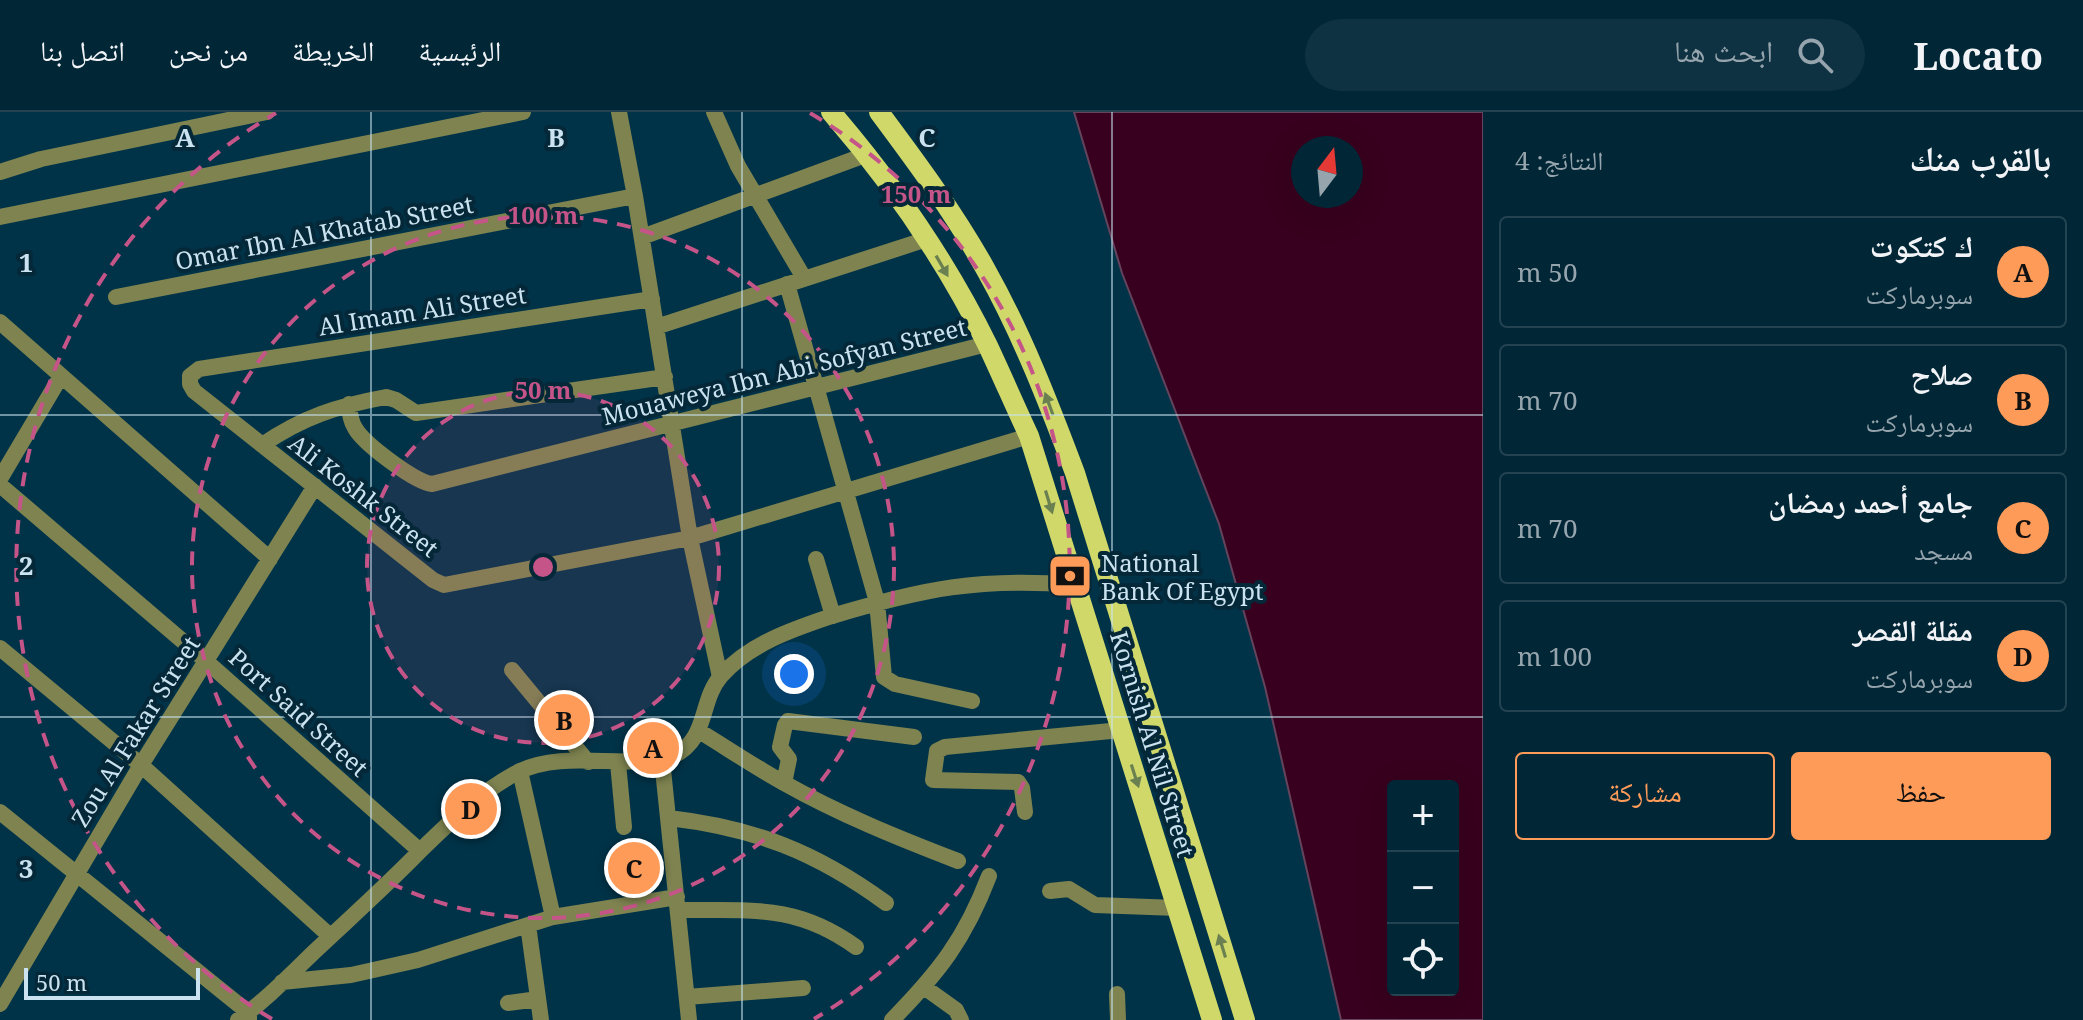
<!DOCTYPE html>
<html lang="ar">
<meta charset="utf-8">
<style>
:root{--surface:#012636;--page:#0f3242;--text:#f1f3f6;--muted:#96a5ad;--line:#234351;--accent:#fe9b59}
body{margin:0;font-family:"Noto Serif","Noto Naskh Arabic",serif;background:var(--page);color:var(--text);direction:rtl}
.controls{position:absolute;right:24px;bottom:24px;display:grid;overflow:hidden;border-radius:8px;box-shadow:0 8px 32px #0002}
.controls button{width:72px;height:72px;display:grid;place-items:center;padding:0;border:0;border-bottom:2px solid var(--line);background:var(--surface);color:var(--text);font:40px sans-serif}
.compass{position:absolute;left:1291px;top:24px;width:72px;height:72px;border-radius:50%;background:var(--surface);box-shadow:0 8px 32px #0002;rotate:16deg}
.scale{position:absolute;left:24px;bottom:20px;width:176px;box-sizing:border-box;padding-left:8px;border:4px solid #cbe3f0;border-top:0;font-size:22px;line-height:28px;white-space:nowrap;color:#cbe3f0;-webkit-text-stroke:6px #052839;paint-order:stroke}
.you{position:absolute;left:794px;top:562px;width:28px;height:28px;margin:-20px;border:6px solid #fff;border-radius:50%;background:#1a73e8;box-shadow:0 0 0 12px #1a73e833}
.badge{display:grid;place-items:center;width:52px;height:52px;border-radius:50%;background:var(--accent);color:#111;font-size:26px;font-weight:700}
.pin{position:absolute;translate:-50% -50%;border:4px solid #fff;box-shadow:0 2px 8px #0006}
.list{margin:0;padding:0;list-style:none}
h2{display:flex;justify-content:space-between;align-items:center;height:104px;margin:0;padding:0 32px;font-size:34px}
h2 small{font-size:26px;font-weight:400;color:var(--muted)}
.list li{display:grid;grid-template-columns:52px 1fr auto;gap:24px;align-items:center;box-sizing:border-box;height:112px;margin:0 16px 16px;padding:0 16px;border:2px solid var(--line);border-radius:8px}
.list b{display:block;font-size:30px;white-space:nowrap}
.list p{margin:0;font-size:26px;white-space:nowrap;color:var(--muted)}
.list em{font-size:26px;font-style:normal;color:var(--muted)}
.actions{display:flex;gap:16px;padding:24px 32px}
.actions a{flex:1;padding:18px 0;border:2px solid var(--accent);border-radius:8px;text-align:center;font-size:28px;color:var(--accent)}
.actions .main{background:var(--accent);color:#111}
.icon{flex:none;width:44px;height:44px;fill:none;stroke:currentColor;stroke-width:2;stroke-linecap:round;stroke-linejoin:round}
.map{position:relative;flex:none;width:1483px;height:908px;overflow:hidden;direction:ltr}
header{display:flex;align-items:center;gap:48px;box-sizing:border-box;height:112px;padding:0 40px;background:var(--surface);border-bottom:2px solid var(--line)}
header strong{font-size:38px}
nav{display:flex;gap:44px;margin-inline-start:auto;font-size:28px}
.search{width:560px;height:72px;background:var(--page);display:flex;align-items:center;gap:20px;box-sizing:border-box;padding:0 28px;border-radius:44px;color:var(--muted);font-size:30px}
main{display:flex}
aside{flex:1;background:var(--surface)}
.map>svg:first-child{display:block}
.water{fill:#38001e;stroke:#64445d;stroke-width:2;fill-rule:evenodd}
.lines{fill:none;stroke-linecap:round;stroke-linejoin:round}
.street{stroke:#7e8350;stroke-width:16}
.primary{stroke:#cfd869;stroke-width:20}
.oneway{fill:#6a8051}
.grid{fill:none;stroke:#cbe3f0;stroke-width:2;stroke-opacity:0.55}
.ring{fill:none;stroke:#c55588;stroke-width:4;stroke-dasharray:14 10}
.labels{text-anchor:middle;dominant-baseline:central;stroke-width:8;stroke-linejoin:round;paint-order:stroke}
.street-label{font-size:24px;fill:#cbe3f0;stroke:#052839}
.poi-label{font-size:24px;fill:#cbe3f0;stroke:#052839;text-anchor:start}
.grid-label{font-size:26px;text-anchor:middle;font-weight:bold;fill:#cbe3f0;stroke:#052839;stroke-width:8;stroke-linejoin:round;paint-order:stroke}
.centre{fill:#c55588;stroke:#052839;stroke-width:4}
.ring-label{font-size:24px;text-anchor:middle;font-weight:bold;fill:#c55588;stroke:#052839;stroke-width:8;stroke-linejoin:round;paint-order:stroke}
</style>
<header>
<strong>Locato</strong>
<div class="search"><svg class="icon" aria-label="search" viewBox="0 0 24 24"><circle cx="10" cy="10" r="6"/><path d="M15 15l6 6"/></svg>ابحث هنا</div>
<nav><a>الرئيسية</a><a>الخريطة</a><a>من نحن</a><a>اتصل بنا</a></nav>
</header>
<main>
<aside>
<h2>بالقرب منك<small>النتائج: 4</small></h2>
<ul class="list">
<li><span class="badge">A</span><div><b>ك كتكوت</b><p>سوبرماركت</p></div><em>50 m</em></li>
<li><span class="badge">B</span><div><b>صلاح</b><p>سوبرماركت</p></div><em>70 m</em></li>
<li><span class="badge">C</span><div><b>جامع أحمد رمضان</b><p>مسجد</p></div><em>70 m</em></li>
<li><span class="badge">D</span><div><b>مقلة القصر</b><p>سوبرماركت</p></div><em>100 m</em></li>
</ul>
<div class="actions"><a class="main">حفظ</a><a>مشاركة</a></div>
</aside>
<div class="map">
<svg width="1483" height="908" viewBox="0 0 1483 908">
<rect width="100%" height="100%" fill="#013348"/>
<path class="water" d="M1074,0h409v908h-142l-76,-333 -46,-163 -97,-251zM1303,36h48v48h-48zM1393,674h60v204h-60z"/>
<g class="lines">
<path class="street" d="M619,0l16,84 55,342 30,139
M714,0l24,54 66,112
M0,60l41,-13 226,-47
M0,105l523,-105
M642,125l226,-83
M787,172l90,318 7,75 11,7 77,17
M116,185l519,-101
M652,187l-453,70 -9,7v8l4,7 239,189 11,5 246,-47 339,-102
M0,210l270,237
M656,215l271,-88
M349,292c1,9 1,16 6,24 9,16 60,54 77,56l555,-140
M262,333c41,-28 75,-39 124,-48l10,3 20,13 249,-36
M0,367l61,-103
M0,373l206,176 214,190
M816,447l17,57
M0,536l141,117 189,171
M512,558l76,92
M699,619c28,17 56,36 85,52 55,31 114,55 174,78
M662,648l27,260
M618,651l6,64
M520,659l33,146
M784,671l5,-24 -9,-12 5,-22 3,-4 126,16
M0,700l249,201v7
M1025,700l-3,-24 -4,-6 -85,-2 4,-29 8,-4 176,-17
M669,706c86,10 147,34 217,85
M1050,779l19,-2 26,16 82,3
M678,798c71,1 117,-7 178,37
M528,813l13,95
M282,870l69,-7 67,-15 135,-43 124,-20
M924,875l32,23 5,10
M1117,882l1,26
M687,885l116,-9
M508,891l30,-4
M0,892l141,-239 174,-279
M238,908c28,-20 52,-45 77,-69 35,-33 71,-65 105,-100 30,-29 60,-59 98,-79 39,-19 85,-8 126,-11 10,0 20,0 29,-5 36,-17 26,-55 48,-80 28,-32 72,-47 111,-60 90,-27 148,-39 243,-31
M892,908c47,-48 73,-81 97,-144"/>
<path class="primary" d="M831,0c61,71 116,150 157,234 14,30 27,60 41,90l183,584
M879,0c38,51 76,102 107,158 36,64 63,134 89,203l170,547"/>
</g>
<defs><path id="oneway-solid" d="M-6-.8H1V-3.2L6.5 0L1 3.2V.8H-6Z" transform="scale(2)"/></defs>
<g class="oneway">
<use href="#oneway-solid" transform="translate(942 154) rotate(60)"/>
<use href="#oneway-solid" transform="translate(1049 292) rotate(-110)"/>
<use href="#oneway-solid" transform="translate(1049 390) rotate(73)"/>
<use href="#oneway-solid" transform="translate(1135 664) rotate(72)"/>
<use href="#oneway-solid" transform="translate(1222 834) rotate(-107)"/>
</g>
<path class="grid" d="M371,0v908M742,0v908M1112,0v908M0,303h1483M0,605h1483"/>
<circle cx="543" cy="455" r="176" fill="#c55588" fill-opacity=".12"/>
<g class="ring">
<circle cx="543" cy="455" r="176"/>
<circle cx="543" cy="455" r="351"/>
<path d="M272 907A527 527 0 0 1 276 1M810 1A527 527 0 0 1 814 907"/>
</g>
<defs>
<g id="bank-square" transform="scale(2.3)"><rect x="-9" y="-9" width="18" height="18" rx="4" fill="#fe9b59" stroke="#052839"/><path d="M-6-4H6V4H-6ZM0-2.3a2.3 2.3 0 1 0 0 4.6a2.3 2.3 0 1 0 0-4.6Z" fill="#111"/></g>
</defs>
<g fill-rule="evenodd">
<use href="#bank-square" x="1070" y="464"/>
</g>
<g class="labels">
<g class="street-label">
<text transform="translate(324 120) rotate(-11)">Omar Ibn Al Khatab Street</text>
<text transform="translate(422 198) rotate(-9)">Al Imam Ali Street</text>
<text transform="translate(784 259) rotate(-14)">Mouaweya Ibn Abi Sofyan Street</text>
<text transform="translate(364 383) rotate(38)">Ali Koshk Street</text>
<text transform="translate(299 600) rotate(42)">Port Said Street</text>
<text transform="translate(135 619) rotate(-58)">Zou Al Fakar Street</text>
<text transform="translate(1153 632) rotate(73)">Kornish Al Nil Street</text>
</g>
<g class="poi-label">
<text x="1101" y="450">National<tspan x="1101" dy="28">Bank Of Egypt</tspan></text>
</g>
</g>
<g class="grid-label">
<text x="185" y="35">A</text>
<text x="556" y="35">B</text>
<text x="927" y="35">C</text>
<text x="26" y="160">1</text>
<text x="26" y="463">2</text>
<text x="26" y="766">3</text>
</g>
<circle cx="543" cy="455" r="12" class="centre"/>
<g class="ring-label">
<text x="916" y="91">150 m</text>
<text x="543" y="112">100 m</text>
<text x="543" y="287">50 m</text>
</g>
</svg>
<div class="controls">
<button>+</button>
<button>−</button>
<button><svg class="icon" aria-label="locate" viewBox="0 0 24 24"><circle cx="12" cy="12" r="6"/><path d="M12 2v4M12 18v4M2 12h4M18 12h4"/></svg></button>
</div>
<svg class="compass" viewBox="-18 -18 36 36"><path d="M0-13l5 13h-10z" fill="#e53935"/><path d="M0 13l5-13h-10z" fill="#96a5ad"/></svg>
<div class="scale">50 m</div>
<div class="you"></div>
<div class="pin badge" style="left:653px;top:636px">A</div>
<div class="pin badge" style="left:564px;top:608px">B</div>
<div class="pin badge" style="left:634px;top:756px">C</div>
<div class="pin badge" style="left:471px;top:697px">D</div>
</div>
</main>
